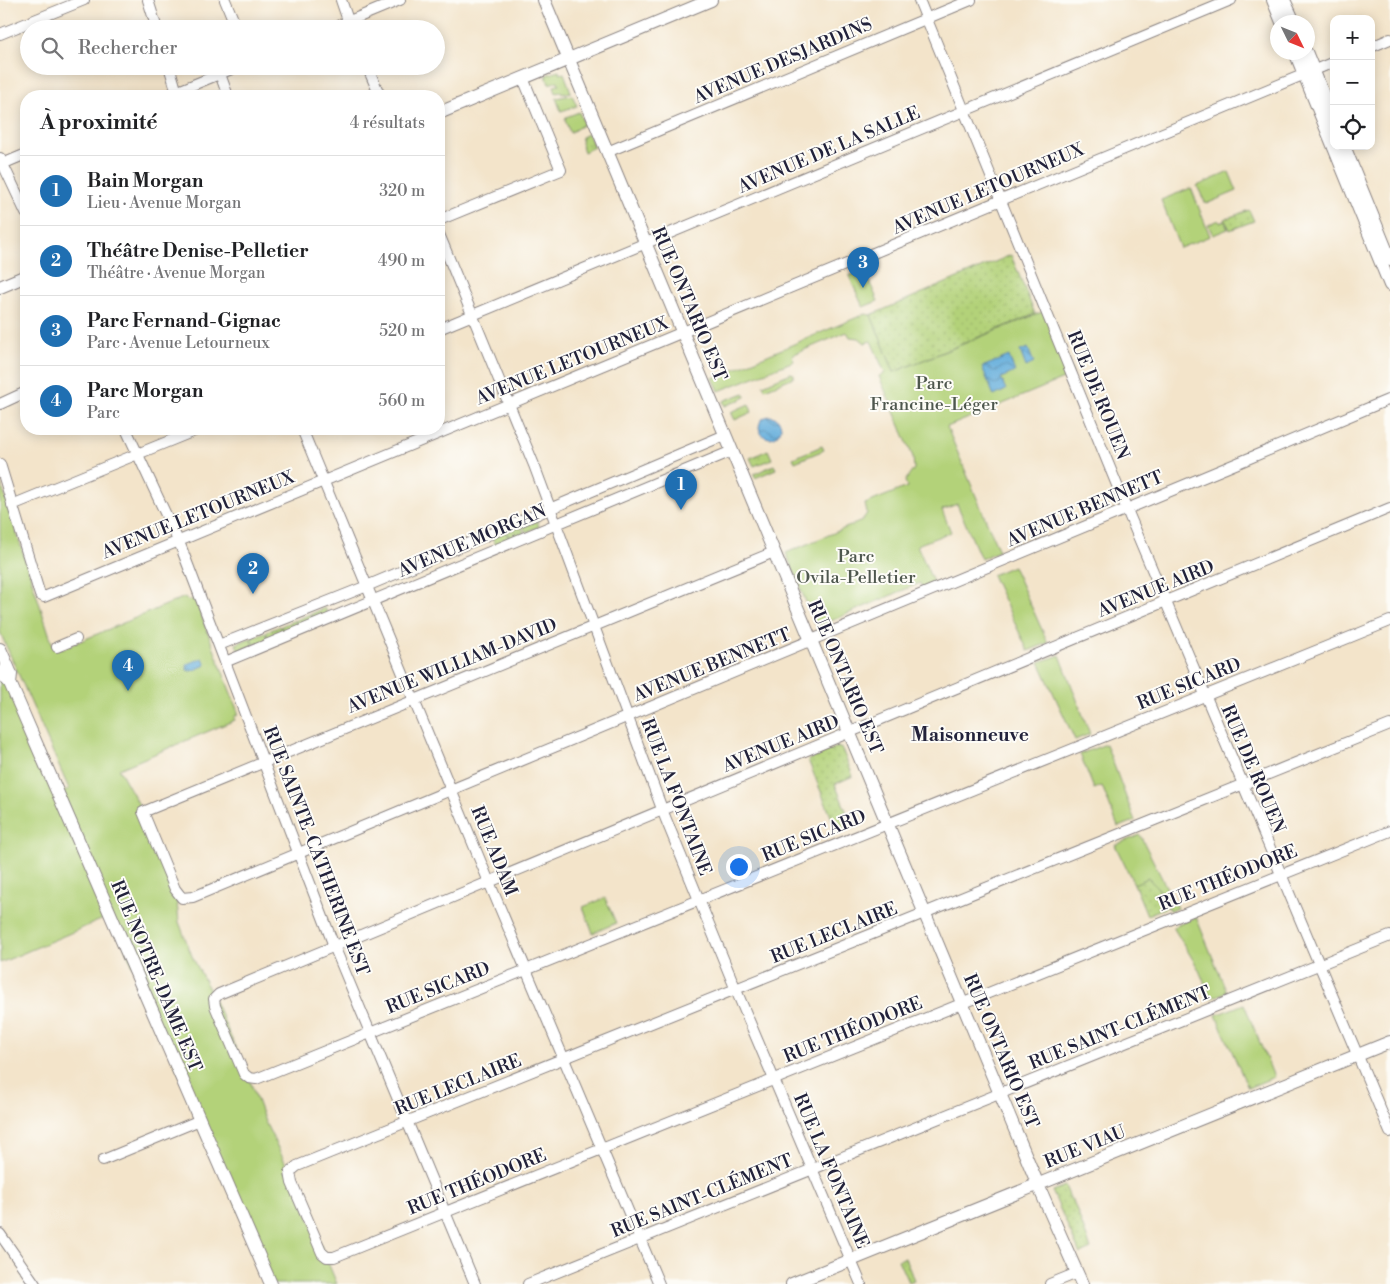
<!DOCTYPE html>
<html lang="fr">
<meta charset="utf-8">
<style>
:root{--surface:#fff;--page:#f2f2f2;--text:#202124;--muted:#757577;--line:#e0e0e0;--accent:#1f6fb2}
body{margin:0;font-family:"Libre Bodoni",serif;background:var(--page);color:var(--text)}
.controls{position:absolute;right:15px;top:15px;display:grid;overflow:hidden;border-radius:10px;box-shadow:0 2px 12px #0003}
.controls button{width:45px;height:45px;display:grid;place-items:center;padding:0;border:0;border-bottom:1px solid var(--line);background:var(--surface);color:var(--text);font:25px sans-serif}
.compass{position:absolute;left:1270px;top:15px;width:45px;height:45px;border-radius:50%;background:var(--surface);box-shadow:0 2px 12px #0003;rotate:133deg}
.you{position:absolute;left:738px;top:866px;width:18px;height:18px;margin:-12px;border:4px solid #fff;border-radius:50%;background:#1a73e8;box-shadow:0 0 0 8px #1a73e833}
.badge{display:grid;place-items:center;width:32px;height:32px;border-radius:50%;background:var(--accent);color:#fff;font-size:16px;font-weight:700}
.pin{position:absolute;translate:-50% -41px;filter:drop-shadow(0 1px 2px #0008)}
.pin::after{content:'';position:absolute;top:26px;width:18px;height:15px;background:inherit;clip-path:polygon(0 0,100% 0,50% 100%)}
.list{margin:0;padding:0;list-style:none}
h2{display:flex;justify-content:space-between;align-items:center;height:65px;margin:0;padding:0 20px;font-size:21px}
h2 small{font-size:16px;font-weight:400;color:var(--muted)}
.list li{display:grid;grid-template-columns:32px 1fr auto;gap:15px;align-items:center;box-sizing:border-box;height:70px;padding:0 20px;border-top:1px solid var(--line)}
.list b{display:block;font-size:19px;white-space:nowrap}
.list p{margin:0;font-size:16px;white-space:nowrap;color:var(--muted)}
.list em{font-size:16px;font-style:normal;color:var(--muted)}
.icon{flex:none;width:28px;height:28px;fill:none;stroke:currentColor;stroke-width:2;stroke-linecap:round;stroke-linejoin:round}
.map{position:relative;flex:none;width:1390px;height:1284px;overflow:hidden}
.search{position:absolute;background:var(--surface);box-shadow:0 2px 12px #0003;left:20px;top:20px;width:425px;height:55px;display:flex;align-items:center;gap:12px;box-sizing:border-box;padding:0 18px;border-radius:28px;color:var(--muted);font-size:19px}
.panel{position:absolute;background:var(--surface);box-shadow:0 2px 12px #0003;left:20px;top:90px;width:425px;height:345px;border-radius:20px}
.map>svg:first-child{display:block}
.grass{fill:url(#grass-tufts);stroke:#6a7a5a}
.park{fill:#b3d279;stroke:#6a7a5a}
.garden{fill:url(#garden-dots);stroke:#6a7a5a}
.water{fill:url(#water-waves);stroke:#42688b}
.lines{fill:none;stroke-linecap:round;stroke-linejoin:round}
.minor-casing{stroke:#8a8382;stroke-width:12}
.major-casing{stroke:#8a8382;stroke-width:14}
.minor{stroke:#fff;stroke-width:10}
.major{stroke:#fff;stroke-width:12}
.labels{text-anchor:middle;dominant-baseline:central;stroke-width:4;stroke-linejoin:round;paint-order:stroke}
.street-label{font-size:18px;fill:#22223b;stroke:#fdfcf7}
.park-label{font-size:18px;fill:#4e574e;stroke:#fdfcf7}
.neighbourhood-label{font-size:19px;font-weight:bold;fill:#22223b;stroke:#fdfcf7}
</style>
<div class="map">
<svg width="1390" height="1284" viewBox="0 0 1390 1284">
<defs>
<pattern id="grass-tufts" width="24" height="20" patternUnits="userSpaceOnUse" patternTransform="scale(1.25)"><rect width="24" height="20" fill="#b3d279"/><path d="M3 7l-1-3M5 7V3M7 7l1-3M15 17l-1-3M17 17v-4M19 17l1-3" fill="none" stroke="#9ab46a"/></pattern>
<pattern id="garden-dots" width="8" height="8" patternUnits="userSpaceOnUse" patternTransform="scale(1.25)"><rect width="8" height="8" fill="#b3d279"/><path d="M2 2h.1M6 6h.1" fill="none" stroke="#9ab46a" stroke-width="1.8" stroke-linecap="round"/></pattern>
<pattern id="water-waves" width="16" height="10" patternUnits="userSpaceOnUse" patternTransform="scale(1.25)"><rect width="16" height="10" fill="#63addb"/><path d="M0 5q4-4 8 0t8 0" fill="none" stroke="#518cb3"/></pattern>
</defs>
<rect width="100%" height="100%" fill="#fdfcf7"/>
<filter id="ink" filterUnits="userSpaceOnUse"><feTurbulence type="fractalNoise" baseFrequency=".02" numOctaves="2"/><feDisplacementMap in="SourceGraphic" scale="10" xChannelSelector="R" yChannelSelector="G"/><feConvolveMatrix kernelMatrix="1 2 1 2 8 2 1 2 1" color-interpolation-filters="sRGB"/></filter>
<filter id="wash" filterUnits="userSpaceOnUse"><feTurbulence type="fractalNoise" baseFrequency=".0096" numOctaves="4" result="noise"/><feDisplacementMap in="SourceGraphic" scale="20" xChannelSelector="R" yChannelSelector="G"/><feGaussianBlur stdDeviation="1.12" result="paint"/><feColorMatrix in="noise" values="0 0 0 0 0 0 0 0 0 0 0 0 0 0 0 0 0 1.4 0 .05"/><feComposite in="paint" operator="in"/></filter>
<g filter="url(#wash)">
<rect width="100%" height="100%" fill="#f3e4ca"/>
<path class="grass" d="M559,71l1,3 4,-1 7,19 -9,2 -1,-2 -5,1 -2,-7 5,-1 -1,-4 -9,3 -3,-9z
M572,95l5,11 -16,5 -5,-13z
M579,112l5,12 -14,9 -5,-13 1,-3z
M588,133l6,14 -10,5 -3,-9 1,-6z
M791,373l3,1v3l-29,12 -2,-4z
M744,393l2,4 -21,9 -2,-5z
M749,404l3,8 -17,8 -4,-8z
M822,446l2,4 -29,12 -2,-4z
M768,450l4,9 -18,7 -4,-8z
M774,465l2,4 -21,9 -1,-4z
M537,520l2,7 -13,5 -3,-6z
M521,526l3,7 -14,6 -3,-7z
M506,532l3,7 -14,6 -3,-7z
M325,608l3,7 -14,5 -3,-6z
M310,614l2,7 -13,6 -3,-7z
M295,620l2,7 -13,6 -3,-7z
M280,626l3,7 -14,6 -3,-7z
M265,632l3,7 -14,6 -3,-7z
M250,638l3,7 -14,6 -3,-7z"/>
<path class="park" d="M1229,172l8,19 -31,13 -9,-18z
M1191,188l19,48 -30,12 -19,-48z
M1219,220l1,3 5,-2 3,8 -15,6 -5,-10z
M864,270l14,31 -15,6 -14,-31z
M1047,310l26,65 -126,52 52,124 -18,8 -24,-55 -15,6 9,22 -34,13 19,44 -11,5 -5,-11 -101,43 -4,-2 -29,-71 76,-32 5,-8 -2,-9 42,-17 -2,-6 9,-12 -1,-12 -34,-81 6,-3 -14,-32 -6,2 -6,-5 -9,-1 -3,-5 -55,23 2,6 -75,30 -6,-13 152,-64 6,1 23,57z
M0,481l53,165 11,2 121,-51 3,4 5,-2 4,5 41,108v3l-4,2 1,3 -116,49 24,43 34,91 2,19 13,34 22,43 35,79 16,44 25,50 47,112h-66l-213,-490 11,-5 -69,-157z
M1013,566l35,77 -20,8 -36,-76z
M1060,655l30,79 -15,6 -36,-78z
M0,664l108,253 -108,46z
M1106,744l29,77 -17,6 -16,-41 -8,3 -14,-35z
M1140,835l37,73 -7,3 -12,-23 -10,-9 -14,5 -19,-39z
M605,898l11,25 -23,10 -10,-26z
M1196,917l31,75 -16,6 -13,-30 -25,-41z
M1244,1004l30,73 -26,11 -32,-73z"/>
<path class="garden" d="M1249,210l5,11 -24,9 -5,-11z
M1011,255l24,59 -141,58 -23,-57z
M837,747l5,2 11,27 -18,8 17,41 -15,6 -29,-71z
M1148,878l10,10 9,19 -20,8 -13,-31z
M1065,1186l6,14h2l18,49 -11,5 -28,-63z
M905,1258l9,22 -6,2 -10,-22z"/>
<path class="water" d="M1028,348l6,15 -8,4 -6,-16z
M1009,356l6,16 -14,6 5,12 -12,6 -12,-29z
M759 427a11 11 0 1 1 22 0a11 11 0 1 1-22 0Z
M203,658l3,7 -15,6 -4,-1v-6z"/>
</g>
<g filter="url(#ink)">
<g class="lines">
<g class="minor-casing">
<path id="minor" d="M148,0l9,29
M225,0l12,29
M341,0l10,29
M919,0l211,517 260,615
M330,29l70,-29
M0,34l84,-34
M1371,47l19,-8
M169,66l9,30
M367,66l13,30
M220,74l8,22
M166,96l73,-30
M607,152l364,-152
M0,158l26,55
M0,165l26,-11
M439,220l122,-50 -38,-92
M439,234l95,231 131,352 71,173 125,294
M439,329l792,-329
M0,404l26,-12
M126,429l55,118 153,399 141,338
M302,429l187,453 170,402
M0,464l40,131 4,2 1290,-535
M12,505l187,-76
M1390,508l-1171,486 -5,5 1,7 29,68 5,4 7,1 1134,-458
M774,552l-631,260 32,77 7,9 11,-1c399,-167 799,-330 1197,-498
M219,645l143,-57 363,-153
M57,647l19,-8
M225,662l507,-211
M1390,725l-1093,441 -7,6 2,11 30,70 5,4h7l1056,-426
M103,1160l97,-40
M0,1234l35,50
M528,1284l862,-348
M1050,1284l27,-11"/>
</g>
<g class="major-casing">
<path id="major" d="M544,0l494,1185 44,99
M1273,0l9,22
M1284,0l10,22
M1295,52l95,233
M1306,52l28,69
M439,113l272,-113
M1344,146l46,113
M0,287l26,-11
M0,649l11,25 -1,9
M0,672l10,11 261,601
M792,1284l598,-242"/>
</g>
<use href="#minor" class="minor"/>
<use href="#major" class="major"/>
</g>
</g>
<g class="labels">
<g class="street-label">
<text transform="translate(783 61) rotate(-23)">AVENUE DESJARDINS</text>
<text transform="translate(829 150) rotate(-23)">AVENUE DE LA SALLE</text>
<text transform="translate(988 189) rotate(-23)">AVENUE LETOURNEUX</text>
<text transform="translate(689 304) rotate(67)">RUE ONTARIO EST</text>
<text transform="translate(572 361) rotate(-22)">AVENUE LETOURNEUX</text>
<text transform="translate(1098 395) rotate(68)">RUE DE ROUEN</text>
<text transform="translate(1085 509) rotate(-23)">AVENUE BENNETT</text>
<text transform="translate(198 515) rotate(-22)">AVENUE LETOURNEUX</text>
<text transform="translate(472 541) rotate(-23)">AVENUE MORGAN</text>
<text transform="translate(1156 589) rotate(-22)">AVENUE AIRD</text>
<text transform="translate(712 665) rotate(-22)">AVENUE BENNETT</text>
<text transform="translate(452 666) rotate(-22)">AVENUE WILLIAM-DAVID</text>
<text transform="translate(845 677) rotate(67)">RUE ONTARIO EST</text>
<text transform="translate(1189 684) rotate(-22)">RUE SICARD</text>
<text transform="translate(781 744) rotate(-22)">AVENUE AIRD</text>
<text transform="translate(1253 769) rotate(67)">RUE DE ROUEN</text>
<text transform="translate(676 797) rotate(69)">RUE LA FONTAINE</text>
<text transform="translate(814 836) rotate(-22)">RUE SICARD</text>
<text transform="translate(316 851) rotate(69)">RUE SAINTE-CATHERINE EST</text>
<text transform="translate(494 851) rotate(68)">RUE ADAM</text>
<text transform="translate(1228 878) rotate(-22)">RUE THÉODORE</text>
<text transform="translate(834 933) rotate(-22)">RUE LECLAIRE</text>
<text transform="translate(156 976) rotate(67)">RUE NOTRE-DAME EST</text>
<text transform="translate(438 988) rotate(-22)">RUE SICARD</text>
<text transform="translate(1120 1028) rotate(-22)">RUE SAINT-CLÉMENT</text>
<text transform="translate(853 1030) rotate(-22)">RUE THÉODORE</text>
<text transform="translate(1001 1051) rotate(67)">RUE ONTARIO EST</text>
<text transform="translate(458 1085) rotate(-22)">RUE LECLAIRE</text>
<text transform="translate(1085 1147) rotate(-22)">RUE VIAU</text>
<text transform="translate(831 1171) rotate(67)">RUE LA FONTAINE</text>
<text transform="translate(477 1182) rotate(-22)">RUE THÉODORE</text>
<text transform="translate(702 1196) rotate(-22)">RUE SAINT-CLÉMENT</text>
</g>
<g class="park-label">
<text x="934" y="383">Parc<tspan x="934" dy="21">Francine-Léger</tspan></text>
<text x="856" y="556">Parc<tspan x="856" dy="21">Ovila-Pelletier</tspan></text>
</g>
<g class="neighbourhood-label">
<text x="970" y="735">Maisonneuve</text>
</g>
</g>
</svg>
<div class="controls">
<button>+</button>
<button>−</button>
<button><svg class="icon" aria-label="locate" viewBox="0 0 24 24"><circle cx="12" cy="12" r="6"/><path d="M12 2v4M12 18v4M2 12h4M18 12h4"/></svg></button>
</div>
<svg class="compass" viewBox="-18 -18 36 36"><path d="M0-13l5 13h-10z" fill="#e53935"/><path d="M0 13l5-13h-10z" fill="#757577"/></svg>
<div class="you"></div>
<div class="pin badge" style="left:681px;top:510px">1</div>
<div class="pin badge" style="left:253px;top:594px">2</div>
<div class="pin badge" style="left:863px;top:288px">3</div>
<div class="pin badge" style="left:128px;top:691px">4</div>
<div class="search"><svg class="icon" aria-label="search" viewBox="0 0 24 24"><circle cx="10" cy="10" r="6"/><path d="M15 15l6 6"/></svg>Rechercher</div>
<section class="panel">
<h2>À proximité<small>4 résultats</small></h2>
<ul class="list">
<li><span class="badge">1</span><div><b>Bain Morgan</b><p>Lieu · Avenue Morgan</p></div><em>320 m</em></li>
<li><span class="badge">2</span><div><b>Théâtre Denise-Pelletier</b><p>Théâtre · Avenue Morgan</p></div><em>490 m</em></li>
<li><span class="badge">3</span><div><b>Parc Fernand-Gignac</b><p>Parc · Avenue Letourneux</p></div><em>520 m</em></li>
<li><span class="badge">4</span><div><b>Parc Morgan</b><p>Parc</p></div><em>560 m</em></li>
</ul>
</section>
</div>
